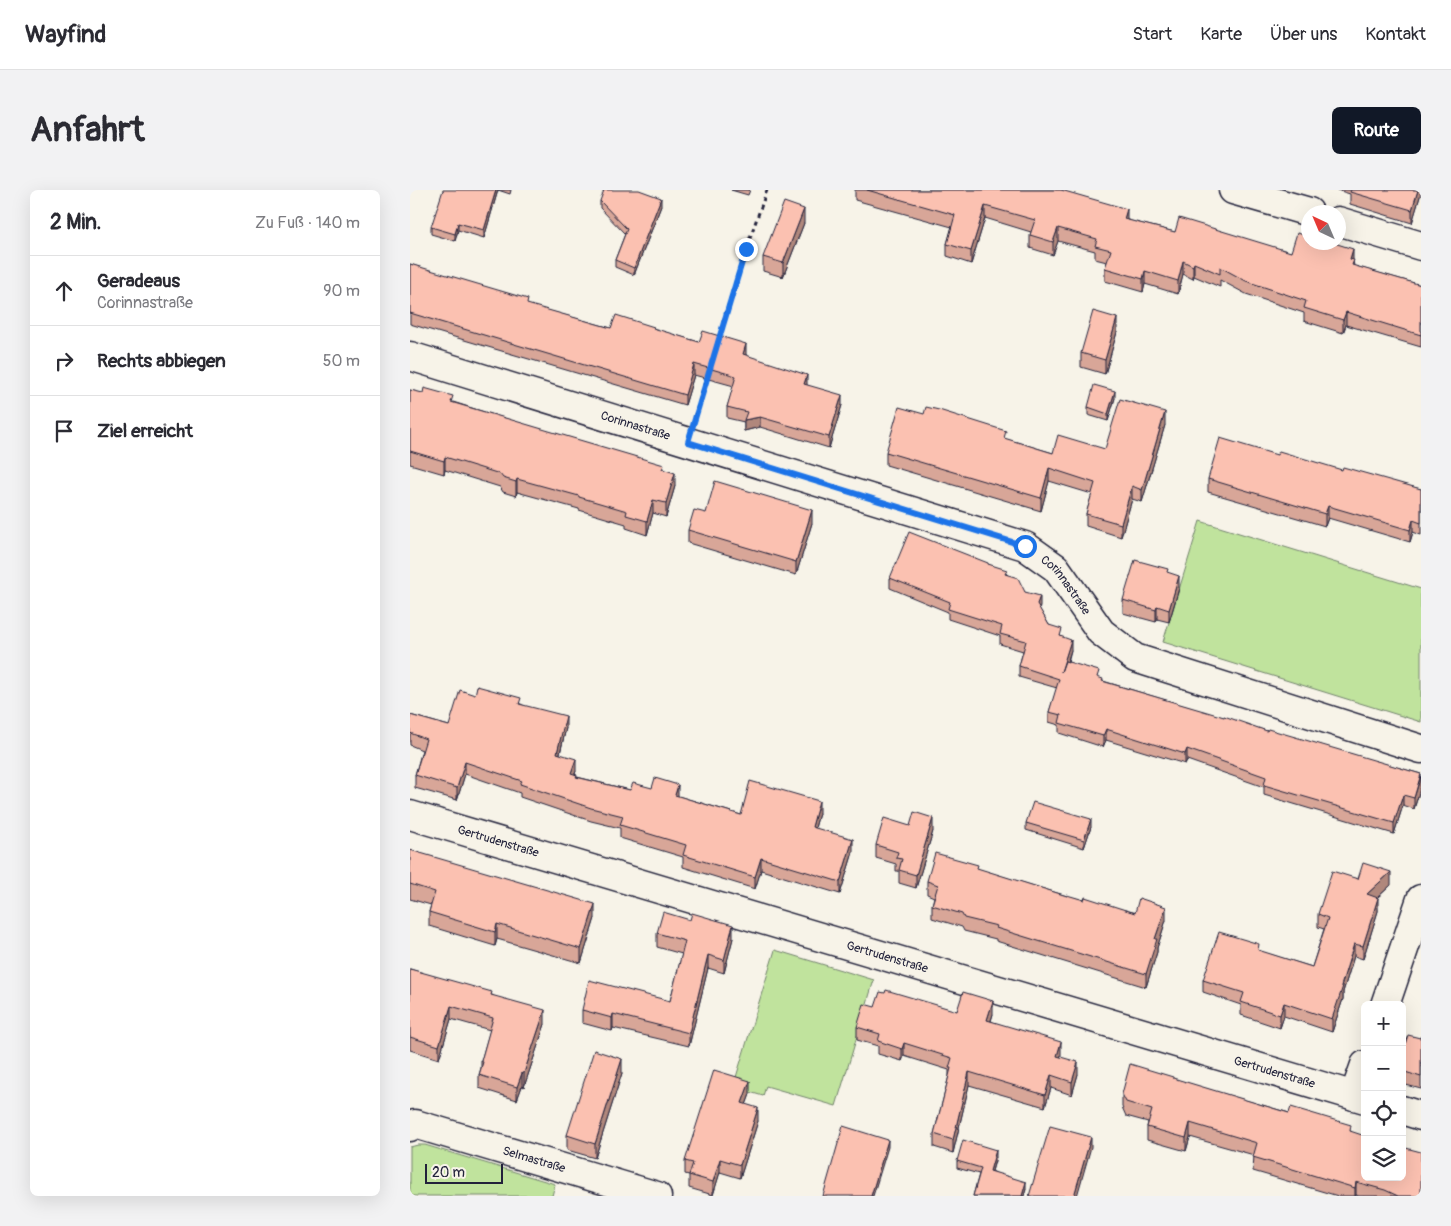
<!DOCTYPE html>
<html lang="de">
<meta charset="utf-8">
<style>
:root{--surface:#fff;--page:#f2f2f3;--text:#2b2b33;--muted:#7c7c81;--line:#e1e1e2;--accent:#111827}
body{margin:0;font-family:Pangolin,sans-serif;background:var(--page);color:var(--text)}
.controls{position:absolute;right:15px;bottom:15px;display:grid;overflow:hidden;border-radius:8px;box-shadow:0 5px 20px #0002}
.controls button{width:45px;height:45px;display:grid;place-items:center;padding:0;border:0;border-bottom:1px solid var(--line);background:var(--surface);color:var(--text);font:25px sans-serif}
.compass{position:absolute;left:891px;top:15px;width:45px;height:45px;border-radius:50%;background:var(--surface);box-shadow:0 5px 20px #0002;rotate:316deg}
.scale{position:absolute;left:15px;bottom:12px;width:78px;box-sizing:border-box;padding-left:5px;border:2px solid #22223b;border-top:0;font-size:14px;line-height:18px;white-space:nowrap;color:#22223b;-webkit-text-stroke:4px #f7f3e8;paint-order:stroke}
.stop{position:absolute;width:15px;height:15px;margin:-11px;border:4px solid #1a73e8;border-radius:50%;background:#fff}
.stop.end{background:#1a73e8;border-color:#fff;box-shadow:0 1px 5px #0008}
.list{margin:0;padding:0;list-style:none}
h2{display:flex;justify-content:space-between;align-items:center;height:65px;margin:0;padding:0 20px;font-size:21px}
h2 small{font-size:16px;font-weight:400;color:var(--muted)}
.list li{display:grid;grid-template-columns:32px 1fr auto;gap:15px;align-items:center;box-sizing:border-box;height:70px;padding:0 20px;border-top:1px solid var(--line)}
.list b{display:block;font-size:19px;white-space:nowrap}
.list p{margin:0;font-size:16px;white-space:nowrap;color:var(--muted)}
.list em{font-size:16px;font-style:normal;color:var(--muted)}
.icon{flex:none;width:28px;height:28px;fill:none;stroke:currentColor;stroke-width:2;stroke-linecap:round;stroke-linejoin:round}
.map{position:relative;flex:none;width:1011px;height:1006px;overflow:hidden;border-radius:8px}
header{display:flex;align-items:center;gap:30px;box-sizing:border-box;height:70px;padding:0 25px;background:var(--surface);border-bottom:1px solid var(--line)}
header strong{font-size:24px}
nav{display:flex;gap:28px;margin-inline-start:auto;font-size:18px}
.intro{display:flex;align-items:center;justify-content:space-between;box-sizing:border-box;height:120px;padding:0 30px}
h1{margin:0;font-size:35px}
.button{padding:12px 22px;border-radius:8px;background:var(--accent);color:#fff;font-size:18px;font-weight:700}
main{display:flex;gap:30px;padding:0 30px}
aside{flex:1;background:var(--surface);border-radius:8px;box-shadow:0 5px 20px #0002}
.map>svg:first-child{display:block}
.green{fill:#c0e39d;stroke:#71826c}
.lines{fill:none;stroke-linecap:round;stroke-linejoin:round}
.street-casing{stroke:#22223b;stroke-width:31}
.path{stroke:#22223b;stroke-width:3;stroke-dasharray:4 4;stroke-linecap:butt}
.street{stroke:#f7f3e8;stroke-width:28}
.wall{fill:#d8a698;stroke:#22223b}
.shaded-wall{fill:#b0877c;stroke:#22223b}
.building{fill:#fbc1b1;stroke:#22223b}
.route{stroke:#1a73e8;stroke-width:6}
.labels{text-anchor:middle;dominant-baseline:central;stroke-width:4;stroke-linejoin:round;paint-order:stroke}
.street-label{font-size:12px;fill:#22223b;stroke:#f7f3e8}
</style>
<header>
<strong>Wayfind</strong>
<nav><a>Start</a><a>Karte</a><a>Über uns</a><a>Kontakt</a></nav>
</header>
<div class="intro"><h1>Anfahrt</h1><a class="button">Route</a></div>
<main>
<aside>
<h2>2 Min.<small>Zu Fuß · 140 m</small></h2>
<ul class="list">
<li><svg class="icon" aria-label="ahead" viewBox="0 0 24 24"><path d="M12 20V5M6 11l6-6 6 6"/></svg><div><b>Geradeaus</b><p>Corinnastraße</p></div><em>90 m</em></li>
<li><svg class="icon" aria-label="right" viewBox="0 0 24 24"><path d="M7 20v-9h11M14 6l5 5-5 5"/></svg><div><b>Rechts abbiegen</b></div><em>50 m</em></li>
<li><svg class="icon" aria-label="arrive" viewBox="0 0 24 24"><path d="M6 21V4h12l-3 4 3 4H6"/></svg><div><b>Ziel erreicht</b></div></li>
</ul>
</aside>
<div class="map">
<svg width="1011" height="1006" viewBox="0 0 1011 1006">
<rect width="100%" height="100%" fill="#f7f3e8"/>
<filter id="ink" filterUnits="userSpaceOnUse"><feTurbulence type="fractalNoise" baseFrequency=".02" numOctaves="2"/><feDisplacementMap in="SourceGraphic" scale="10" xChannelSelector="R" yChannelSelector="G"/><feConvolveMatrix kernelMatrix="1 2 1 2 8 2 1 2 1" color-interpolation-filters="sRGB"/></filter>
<g filter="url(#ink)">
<path class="green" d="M790,331l221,68v133l-258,-80z
M365,760l99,30 -38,126 -70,-20 -3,10 -30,-9z
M8,955h7l130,39 -3,12h-142v-49z"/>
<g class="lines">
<g class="street-casing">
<g id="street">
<path d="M823,0l76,22"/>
<path d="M928,31l83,25"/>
<path id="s1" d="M0,166l615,190 31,22 45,64 34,26 286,91"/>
<path id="s2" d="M0,625l955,284"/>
<path d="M975,815l36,-106"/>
<path d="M944,906l11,-31"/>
<path d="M992,920l19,6"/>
<path id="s3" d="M0,937l5,-3 242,72"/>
</g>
</g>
<path class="path" d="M309,148l27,-89 21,-59
M285,227l13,-42"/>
<use href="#street" class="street"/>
</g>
<path class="wall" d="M88,0l-14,48 -26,-8 -3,11 -24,-7v-7z
M88,0h13l-1,4z
M321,0h19l-2,5z
M445,0h206l66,30 48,12 116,20 62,8 1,6 67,19v62l-75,-22 -3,8 -39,-12v-8l-58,-19 -26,-14v7l-26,-11 -1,3 -10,-5 -5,20 -33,-10 -2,8 -38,-11v-13l2,-6 -12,-3v-8l-37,-10 -5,14 -23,-7v-13l1,-3 -46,-14 -14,46 -24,-8v-12l5,-17 -97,-27z
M927,0h84v3l-9,30 -62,-19v-10z
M190,11l61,5 -27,69 -19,-8v-7l10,-26 -25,-26z
M394,33l-21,54 -20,-6v-14z
M0,74l118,41 83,23 43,1 45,13 47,12v1l61,30 35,20 -13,43 -69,-21 -16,4v-9l-17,-4v-11l7,-21 -40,-11 -9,30 -275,-81z
M707,142l-12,42 -24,-7v-14z
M0,200l43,12 211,67 11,17 -9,31 -13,-4 -6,22 -21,-7v-4l-47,-14v-1l-62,-17 -1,4 -13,-4 -3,-5 -55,-17 -1,4 -34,-10z
M705,208l-7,23 -20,-6v-8z
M755,235l-23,77 -10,-3 -11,38 -35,-11v-12l6,-20 -43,-13 -8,30 -155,-46v-13l120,-13 47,14 52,-4z
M867,265l144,34v46l-8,-3 -3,10 -82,-24 -3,8 -117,-34v-13z
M296,323l106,10 -16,52 -108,-32v-13z
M578,374l19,10 33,33 -1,1 10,17 13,12 9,13 -3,12 31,16 4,3 164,50 154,43v12l-7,23 -11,-4 -9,29 -130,-39v-8l-77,-27 -2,4 -79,-24 -3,7 -44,-14v-8l-10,-3v-10l8,-24 -38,-11v-11l4,-15 -23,-7v-8l-52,-17v-7l-58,-24v-10z
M758,383l11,15 -10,34 -12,-3 -1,3 -33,-9v-13z
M65,505l46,9 45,24 -6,26 16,17 -1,3 2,3 53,13 48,6 63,19 78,-2 -4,15 38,24 -13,42 -79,-24 -6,19 -72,-22v-10l-63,-19v-10l-29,-7 -71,-24v-4l-55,-19 -8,26 -42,-12v-13l7,-25 -12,-5v-30l39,11z
M616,633l65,4 -7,21 -58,-18z
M500,636l23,5 -17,57 -17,-5v-12h-3v-7l-20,-6v-13z
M0,660l185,68 -14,45 -84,-24 -2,7 -66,-20v-14l2,-7 -21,-6z
M568,679l89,27 99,24 -9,28v4l-11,35 -150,-46v-2l-32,-8 -2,-4 -30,-9v-13l2,-8 -7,-3v-13z
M948,689l33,6 -14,13 1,13 -15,48 -9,-3 -11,36v7l-11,33 -48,-16 -4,12 -39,-13v-10l-38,-13v-12l56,-29 53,16 12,-38 -6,-2v-13z
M247,743l76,5 -9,35 -16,-5 -19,78 -76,-18 -1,3 -30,-8v-13l88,-9 12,-47 -25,-7z
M0,779l82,26 53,29 -21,63 -2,-1 -5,14 -38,-12v-13l2,-7v-7l9,-31 -39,-11 -12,40 -29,-9z
M465,817l82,4 36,3 -2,7 70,34 -1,2 18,17 -6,21 -21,-7 -6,19 -76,-22 -16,68 -19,-6v-13l15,-58v-6l-45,-14 -2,5 -24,-7v-8l-21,-6v-13z
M1011,846v53l-19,-5v-30l18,-16z
M212,883l-27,85 -28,-8v-15z
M763,889l178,52 70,65h-62l-3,-1v1h-18l-85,-25 1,-16 -64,-18 -4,14 -39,-11v-13l1,-5 -22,-6 -4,-9v-13z
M340,904l-4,11 12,16 -18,57 -20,-6 -7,23 -24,-7v-13l-4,-1v-13z
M586,967l-4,14 34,18 -2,7h-51l6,-22 -22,-6v-7z"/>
<path class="shaded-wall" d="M86,0h2l-14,48v-8z
M1008,0h3v3l-9,30v-13z
M251,8v8l-27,69v-7z
M575,16v12l-14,46v-13z
M394,19v14l-21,54v-14z
M717,19v13l-3,-3z
M48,33v7l-3,11v-7z
M648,38v13l-5,14v-13z
M943,59v13l-3,-3z
M773,71v13l-5,20v-13z
M784,73v13l-1,3v-13z
M735,81v13l-2,8v-13z
M936,122v13l-3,8v-13z
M707,128v14l-12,42v-14z
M336,154v10l-3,11v-11z
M284,174v11l-9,30v-10z
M397,185v11l-3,-2z
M705,201v7l-7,23v-7z
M432,205v10l-13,43v-11z
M755,222v13l-23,77v-12z
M350,227v10l-16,4v-11z
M35,267v13l-1,4v-13z
M639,278v13l-8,30v-13z
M265,283v13l-9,31v-14z
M107,289v13l-1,4v-14z
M722,296v13l-11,38v-13z
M243,310v13l-6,22v-14z
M918,316v12l-3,8v-12z
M402,320v13l-16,52v-13z
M1003,330v12l-3,10v-12z
M769,386v12l-10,34v-12z
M630,406v11l-3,7v-10z
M747,416v13l-1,3v-12z
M661,450v10l-10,32v-10z
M156,526v12l-9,37v-12z
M696,539v11l-3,7v-11z
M777,559v11l-2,4v-10z
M166,569v12l-5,14v-12z
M55,572v12l-8,26v-12z
M1011,586v10l-7,23v-11z
M268,595v13l-3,-3z
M993,605v10l-9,29v-11z
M409,611v12l-7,26v-12z
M523,628v13l-17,57v-13z
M681,629v8l-7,21v-8z
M443,649v13l-13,42v-12z
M351,668v12l-6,19v-12z
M981,682v13l-24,22v-13z
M968,708v13l-15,48v-13z
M185,714v14l-14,45v-14z
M756,717v13l-9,28v4l-11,35v-13l9,-35z
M87,734v15l-2,7v-14z
M323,735v13l-9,35v-13z
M944,754v12l-11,36v7l-11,33v-13l9,-33z
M298,765v13l-19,78v-13z
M583,811v13l-6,19v-13z
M874,813v13l-4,12v-13z
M41,816v13l-12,40v-13z
M135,820v14l-21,63v-14z
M203,824v14l-1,3v-13z
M651,852v13l-4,13v-12z
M494,853v13l-2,5v-12z
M212,869v14l-27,85v-14z
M668,872v12l-6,21v-13z
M559,882v13l-16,68v-13z
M112,883v13l-5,14v-13z
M641,885v13l-6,19v-12z
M340,891v13l-8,22v-13z
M348,918v13l-18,57v-13z
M780,933v14l-4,14v-13z
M681,947v10l-14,49h-3z
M478,950v7l-15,49h-2z
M586,960v7l-6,21v-7z
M310,969v13l-7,23v-13z
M616,992v7l-2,7h-2z
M946,992v14h-1v-8z"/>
<path class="building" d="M33,0h53l-12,40 -26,-7 -3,11 -24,-7z
M194,0h35l22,8 -27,70 -19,-8 12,-31 -27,-28z
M457,0h194l66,19 -3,10 51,13 4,-14 112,34 6,-19 11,3v6h23l22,7 -3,10 4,1 -2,5 69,20v50l-75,-23 -3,8 -39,-12 2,-7 -60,-20 -26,-14v7l-26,-11 -1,3 -10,-5 -5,20 -33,-10 -2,8 -38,-11 6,-18 -16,-4 2,-7 -39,-11 -5,14 -23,-7 5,-15 -50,-14 -14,45 -24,-7 8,-29z
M941,0h67l-6,20 -62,-18z
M374,12l20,7 -21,54 -20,-6z
M0,74l118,35 -1,5 84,24 5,-13 38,12 -1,1 46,14 4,-11 43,13 -3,10 64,21 -3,9 38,11 -13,42 -69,-20 -16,3 3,-8 -20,-5 9,-31 -42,-12 -9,31 -275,-82z
M683,121l24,7 -12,42 -24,-7z
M684,195l21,6 -7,23 -20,-7z
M14,198l29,8 -2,6 213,63 -2,4 13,4 -9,30 -13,-3 -6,21 -21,-6 1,-4 -48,-14v-1l-62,-17 -1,3 -13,-4 -3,-4 -55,-17 -1,4 -34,-10v-61l13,3z
M710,209l45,13 -23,78 -10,-4 -11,38 -35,-10 9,-31 -46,-15 -8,30 -155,-46 13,-45 25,7 2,-7 13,3 67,21 -2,7 49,15 5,-18 47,14z
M810,248l57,17 2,-4 63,19 1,-3 78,22v34l-8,-3 -3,10 -82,-24 -3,8 -117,-35z
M305,291l97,29 -16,52 -108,-32 6,-20 12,3z
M499,342l79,31v1l19,6 -2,4 13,4 7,14 15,4 -3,8 12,21 13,4 -2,7 11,4 -10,32 4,-11 34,10 -2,6 6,2 -1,2 122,36v-1l43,15 1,-2 153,45 -7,24 -11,-3 -9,28 -130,-38 2,-8 -79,-28 -2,5 -79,-25 -3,7 -44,-13 2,-8 -12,-3 10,-33 -40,-13 7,-25 -26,-7 2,-8 -54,-17 2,-7 -60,-24z
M725,370l33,9 -1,3 12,4 -10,34 -12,-4 -1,4 -33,-10z
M67,496l44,12 -2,6 47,12 -9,37 19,6 -5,14 6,2 -1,2 54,13 3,-7 19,5 3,-10 23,7 -3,10 66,20 9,-34 69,20 -7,26 41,12 -13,43 -79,-24 -6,19 -72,-22 3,-10 -66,-20 3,-9 -32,-8 -71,-24 2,-3 -57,-19 -8,26 -42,-13 11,-36 -16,-6v-18l39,11 11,-36 15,5z
M623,612l58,17 -7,21 -58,-17z
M504,622l19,6 -17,57 -17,-5 3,-11 -6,-1 2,-6 -22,-7 8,-27 26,8z
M0,660l185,54 -14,45 -84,-25 -2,8 -66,-20 6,-20 -25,-8z
M525,663l43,12 -1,3 90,28v-1l17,5 1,-3 50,16 4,-15 27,9 -11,32h2l-11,35 -150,-46 1,-2 -33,-8 -2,-4 -30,-9 6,-20 -11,-4z
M953,673l28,9 -24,22 11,4 -15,48 -9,-2 -13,42h2l-11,33 -48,-16 -4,12 -39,-13 3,-9 -41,-13 16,-48 40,12 -1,6 54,17 16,-49 -10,-4 14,-43 26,8z
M253,722l27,8 2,-7 41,12 -9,35 -16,-5 -19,78 -76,-19 -1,4 -30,-8 7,-30 81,21 15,-60 -28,-8z
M0,779l82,23 -1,3 54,15 -21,63h-2l-5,14 -38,-12 4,-13 -2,-1 12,-43 -42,-12 -12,40 -29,-9z
M476,800l71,21 6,-19 30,9 -6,19 74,22 -4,14 21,6 -6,20 -21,-7 -6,20 -76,-23 -16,68 -19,-6 17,-66h-2l3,-10 -48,-15 -2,6 -24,-8 2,-7 -23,-7 7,-23 11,3 5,-15 5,1z
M998,845l12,3 1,-2v41l-19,-6v-17z
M184,860l28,9 -27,85 -28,-9z
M720,874l43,13v1l116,35 2,-6 60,18 -1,6 15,5v41h37v-30l19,5v44h-23l-13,-6 -29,-8 -1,6 -102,-31 4,-14 -67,-20 -4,15 -39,-11 5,-17 -26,-8 -4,-8z
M304,880l36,11 -8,22 16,5 -18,57 -20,-6 -7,23 -24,-7 4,-12 -8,-2z
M433,936l45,14 -17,56h-48z
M640,936l41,11 -17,59h-45z
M553,950l33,10 -6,21 36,11 -4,14h-49l8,-28 -24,-7z"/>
</g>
<g class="lines" filter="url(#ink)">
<path class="route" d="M336,59l-58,193 337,104"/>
</g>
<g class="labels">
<g class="street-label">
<text stroke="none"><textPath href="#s1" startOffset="236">Corinnastraße</textPath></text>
<text stroke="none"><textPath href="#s1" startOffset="701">Corinnastraße</textPath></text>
<text stroke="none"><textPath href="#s2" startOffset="92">Gertrudenstraße</textPath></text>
<text stroke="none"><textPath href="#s2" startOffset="498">Gertrudenstraße</textPath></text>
<text stroke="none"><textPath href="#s2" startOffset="902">Gertrudenstraße</textPath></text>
<text stroke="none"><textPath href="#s3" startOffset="130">Selmastraße</textPath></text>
</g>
</g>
</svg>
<div class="controls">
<button>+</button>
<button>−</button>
<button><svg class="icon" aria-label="locate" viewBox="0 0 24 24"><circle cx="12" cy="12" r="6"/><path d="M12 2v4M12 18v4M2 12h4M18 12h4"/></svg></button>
<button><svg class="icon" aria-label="layers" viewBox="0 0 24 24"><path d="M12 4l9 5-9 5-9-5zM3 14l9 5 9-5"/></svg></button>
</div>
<svg class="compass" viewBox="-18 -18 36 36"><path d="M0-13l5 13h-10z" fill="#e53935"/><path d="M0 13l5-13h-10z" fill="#7c7c81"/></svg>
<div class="scale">20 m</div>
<div class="stop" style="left:615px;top:356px"></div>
<div class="stop end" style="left:336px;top:59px"></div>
</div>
</main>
